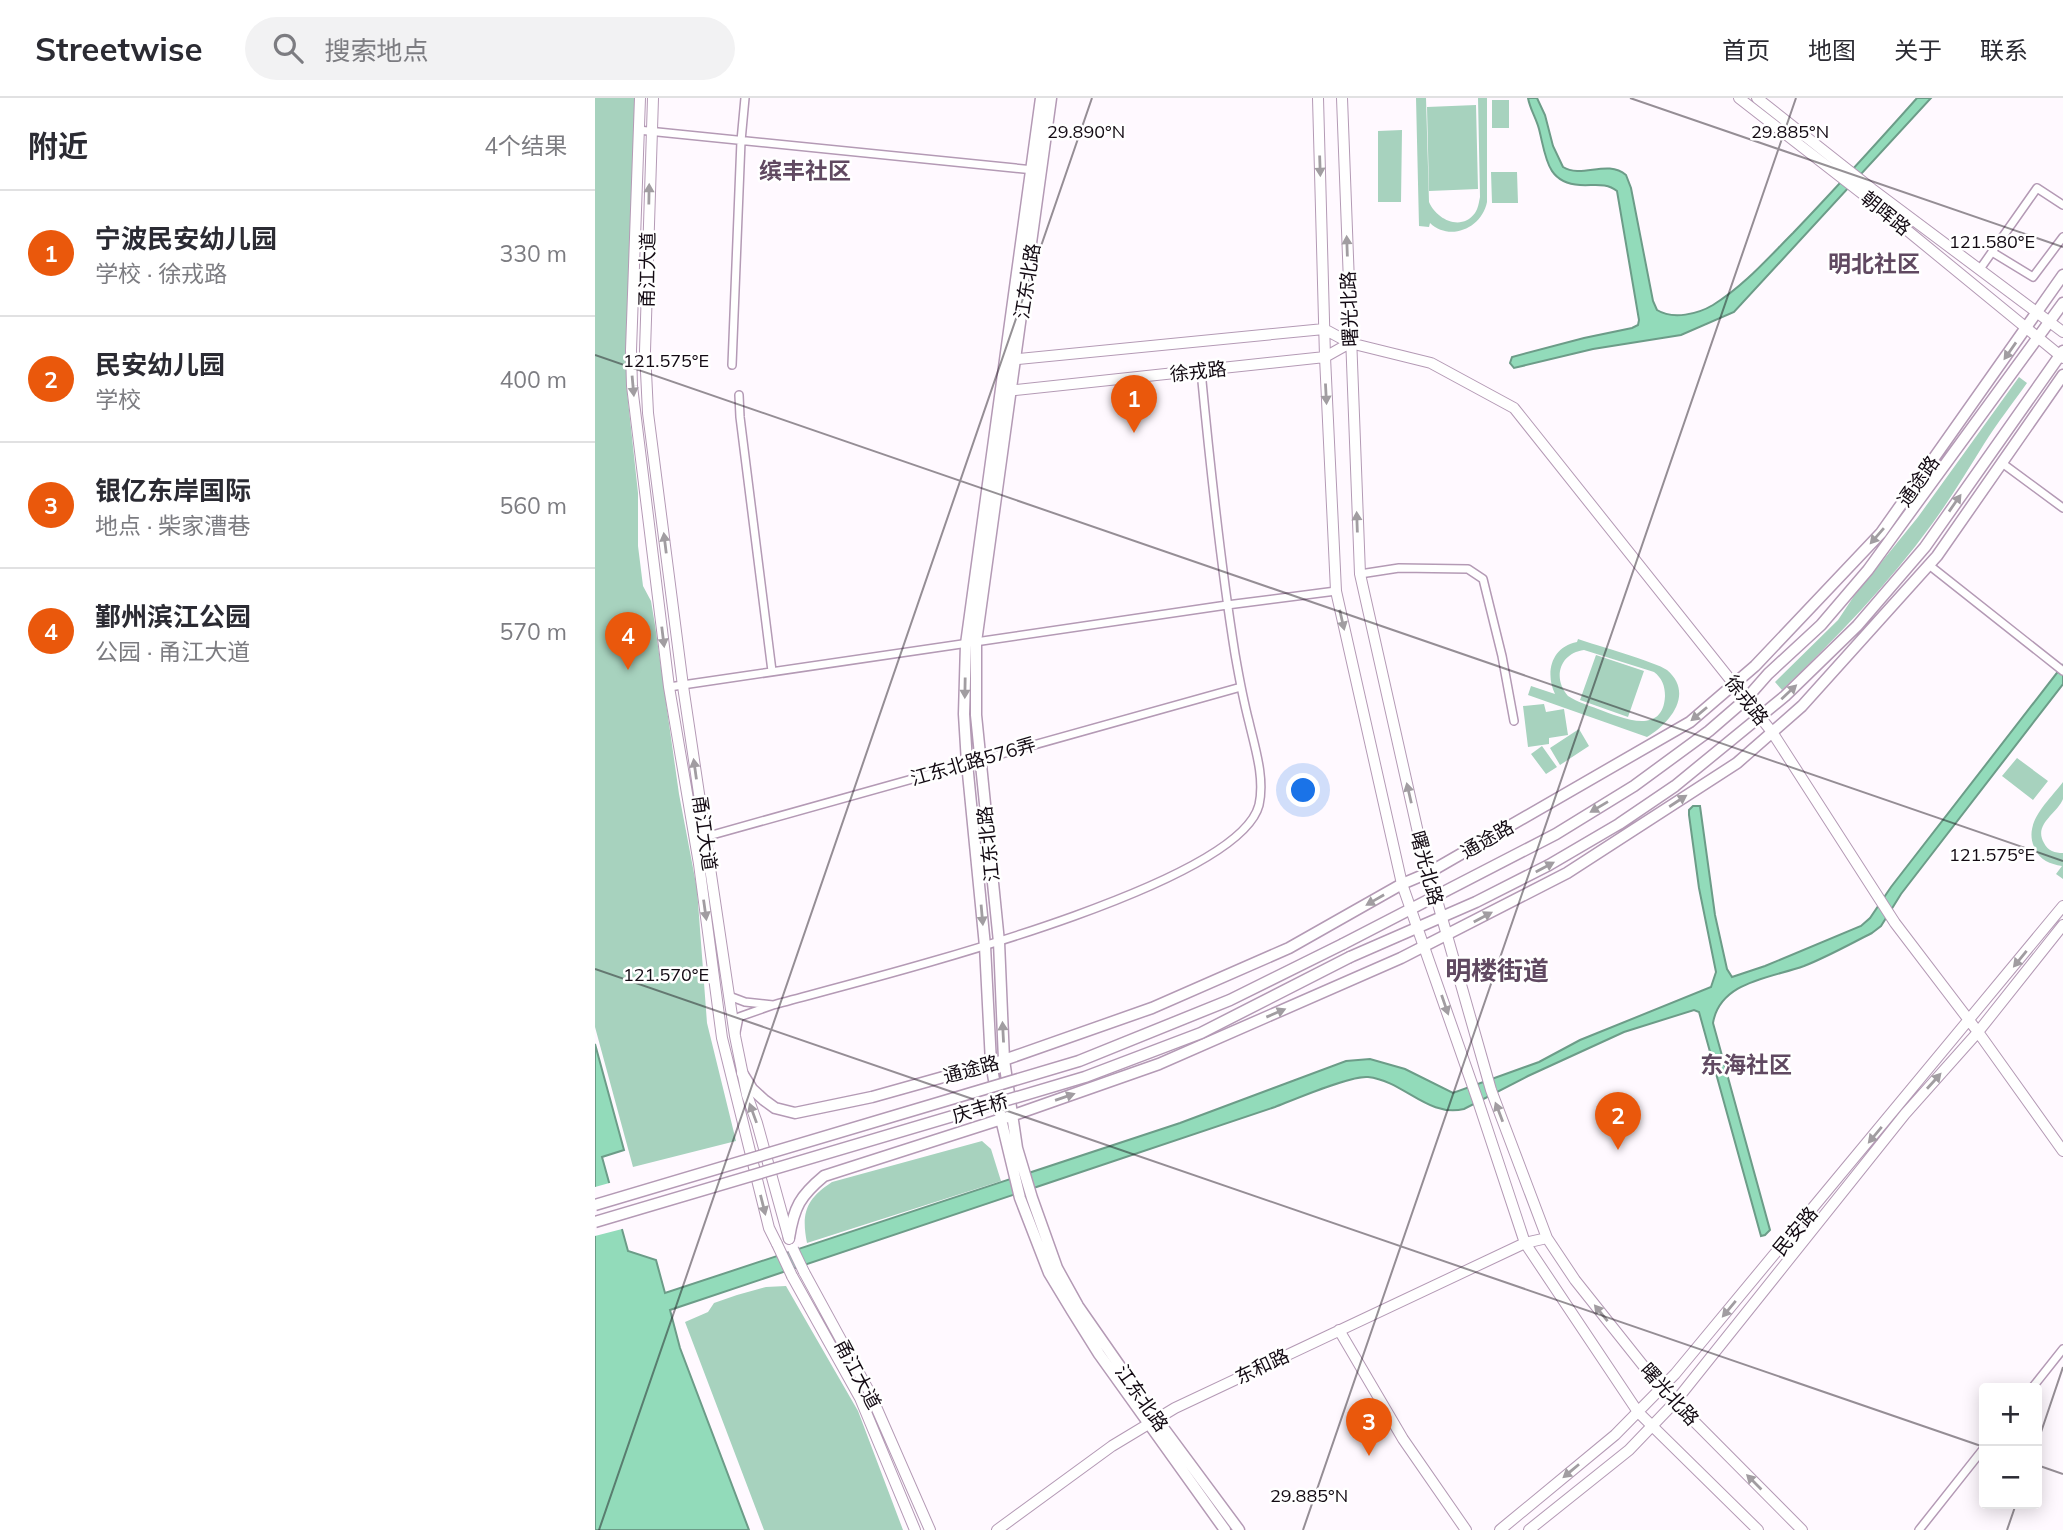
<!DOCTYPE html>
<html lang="zh">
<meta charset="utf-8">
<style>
:root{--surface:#fff;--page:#f2f2f3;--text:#2b2b33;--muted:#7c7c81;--line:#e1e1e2;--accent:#ea580c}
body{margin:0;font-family:Mulish,"Noto Sans SC",sans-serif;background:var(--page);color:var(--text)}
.controls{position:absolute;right:21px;bottom:21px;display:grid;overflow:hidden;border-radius:7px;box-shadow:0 4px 18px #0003}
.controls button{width:63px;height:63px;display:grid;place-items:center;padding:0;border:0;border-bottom:2px solid var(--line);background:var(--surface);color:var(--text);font:35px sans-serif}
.you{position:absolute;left:709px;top:693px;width:24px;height:24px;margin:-18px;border:5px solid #fff;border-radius:50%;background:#1a73e8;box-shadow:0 0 0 10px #1a73e833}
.badge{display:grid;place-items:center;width:46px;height:46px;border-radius:50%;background:var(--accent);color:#fff;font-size:23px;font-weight:700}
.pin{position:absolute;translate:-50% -58px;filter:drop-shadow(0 2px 4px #0008)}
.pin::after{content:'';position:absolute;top:37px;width:24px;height:21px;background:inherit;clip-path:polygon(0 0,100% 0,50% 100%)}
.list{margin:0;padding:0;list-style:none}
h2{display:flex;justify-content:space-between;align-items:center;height:91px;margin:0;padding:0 28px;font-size:30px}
h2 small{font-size:23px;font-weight:400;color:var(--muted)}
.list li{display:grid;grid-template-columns:46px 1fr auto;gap:21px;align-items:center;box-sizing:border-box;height:126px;padding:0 28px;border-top:2px solid var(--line)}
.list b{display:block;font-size:26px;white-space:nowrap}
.list p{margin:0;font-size:23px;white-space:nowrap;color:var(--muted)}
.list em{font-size:23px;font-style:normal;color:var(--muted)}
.icon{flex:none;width:38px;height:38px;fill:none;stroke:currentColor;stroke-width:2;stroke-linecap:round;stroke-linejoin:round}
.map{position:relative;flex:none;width:1468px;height:1432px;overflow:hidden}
header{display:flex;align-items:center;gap:42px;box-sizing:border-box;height:98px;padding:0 35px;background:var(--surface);border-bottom:2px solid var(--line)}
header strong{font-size:33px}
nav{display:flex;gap:38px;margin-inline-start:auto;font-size:24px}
.search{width:490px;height:63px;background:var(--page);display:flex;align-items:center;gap:18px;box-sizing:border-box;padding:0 24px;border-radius:38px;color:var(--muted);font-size:26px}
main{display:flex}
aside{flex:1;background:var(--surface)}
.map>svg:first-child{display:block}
.green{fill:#a7d2be;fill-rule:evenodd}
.water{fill:#92dbba;stroke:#6c9c88;stroke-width:2}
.pier{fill:#fff9ff}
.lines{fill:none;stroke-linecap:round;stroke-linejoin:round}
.street-casing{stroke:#b49ab5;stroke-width:10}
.secondary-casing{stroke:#b49ab5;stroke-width:12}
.primary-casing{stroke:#b49ab5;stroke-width:13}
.street{stroke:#fff;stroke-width:7}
.secondary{stroke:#fff;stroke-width:10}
.primary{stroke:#fff;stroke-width:10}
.secondary-bridge-casing{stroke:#b49ab5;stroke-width:12;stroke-linecap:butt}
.primary-bridge-casing{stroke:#b49ab5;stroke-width:13;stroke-linecap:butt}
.secondary-bridge{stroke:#fff;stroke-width:10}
.primary-bridge{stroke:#fff;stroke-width:10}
.oneway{fill:#a19da1}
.ticks{fill:none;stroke:#130a13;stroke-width:2;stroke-opacity:0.45}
.labels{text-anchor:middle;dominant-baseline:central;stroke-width:5;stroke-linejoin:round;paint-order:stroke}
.street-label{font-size:19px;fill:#130a13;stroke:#fff}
.quarter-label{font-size:23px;font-weight:bold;fill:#604961;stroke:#fff}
.district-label{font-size:26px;font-weight:bold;fill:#604961;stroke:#fff}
.ticks-label{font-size:18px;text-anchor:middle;fill:#130a13;stroke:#fff;stroke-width:5;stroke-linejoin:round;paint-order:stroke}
</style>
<header>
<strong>Streetwise</strong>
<div class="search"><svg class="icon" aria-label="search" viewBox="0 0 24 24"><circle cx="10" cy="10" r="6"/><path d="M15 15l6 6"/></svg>搜索地点</div>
<nav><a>首页</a><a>地图</a><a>关于</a><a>联系</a></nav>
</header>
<main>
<aside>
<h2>附近<small>4个结果</small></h2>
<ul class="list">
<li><span class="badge">1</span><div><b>宁波民安幼儿园</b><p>学校 · 徐戎路</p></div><em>330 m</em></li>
<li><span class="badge">2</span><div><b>民安幼儿园</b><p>学校</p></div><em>400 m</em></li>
<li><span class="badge">3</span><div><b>银亿东岸国际</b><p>地点 · 柴家漕巷</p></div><em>560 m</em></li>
<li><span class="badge">4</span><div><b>鄞州滨江公园</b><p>公园 · 甬江大道</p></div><em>570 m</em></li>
</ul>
</aside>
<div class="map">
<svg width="1468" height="1432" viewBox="0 0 1468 1432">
<rect width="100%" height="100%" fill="#fff9ff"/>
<path class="green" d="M0,0h41l-10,284 12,111v53l5,40 8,15 4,24 24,169 18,95 10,134 29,118 -103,26 -38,-140z
M821,0h10l3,104c7,17 32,30 46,11 3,-4 4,-11 5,-16l-2,-99h9v104c-5,26 -37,40 -57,21l-1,4 -10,-1z
M897,2h17v28h-17z
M881,7l2,84 -49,2 -2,-84z
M807,32l-1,72h-23v-71z
M896,74h26l1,31h-26z
M1424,279l8,6c-14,20 -30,40 -43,61 -17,27 -33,54 -52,80 -44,61 -96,114 -150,166l-7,-8 63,-62 16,-24 64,-79z
M983,541c17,6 78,23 89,31 28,24 2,54 -20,67l-119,-42 3,-9 24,8c-10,-21 -4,-47 22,-52zM989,552l70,22c8,6 11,14 11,24 -2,41 -45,21 -67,13 -10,-4 -21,-7 -30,-13 -16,-18 -8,-43 16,-46z
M1001,557l48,16 -16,46 -48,-17z
M949,606l2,8 18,-3 4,26 -19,3v6l-21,3 -5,-41z
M984,631l10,17 -29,19 -10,-17z
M947,648l15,21 -11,7 -15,-20z
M1422,660l31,23 -15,19 -31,-24z
M1468,684c0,5 0,13 0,17 -6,15 -30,25 -19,44 4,8 11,10 19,10v26l-7,-5 6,-8c-12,-2 -22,-6 -27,-17 -13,-26 13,-47 28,-67z
M387,1043l9,8 10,32 -194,62c-6,-30 -1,-44 25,-61z
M191,1188l72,125 45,119h-139l-79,-208 23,-10 6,-9 23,-8 29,-8z"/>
<path class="water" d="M933,0h9l8,17 8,31 10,21c19,12 44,-8 63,8l5,13 22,113 4,9c16,10 41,4 56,-5 31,-19 55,-47 80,-72 42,-44 83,-89 124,-135h14l-197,214 -53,23 -88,14 -79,19 -4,-5 2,-6 72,-19 48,-10 6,-3 1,-5 -22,-129c-11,-9 -24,-5 -37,-6 -34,-2 -34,-29 -41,-56 -3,-11 -9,-20 -11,-31z
M1468,567v19l-162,210 -20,32 -9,7c-22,11 -45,24 -68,33 -33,12 -84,15 -91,57l57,207 -5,5 -4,1 -62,-224 -5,-2 -70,22 -96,44 -64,33c-36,9 -60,-28 -96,-32 -17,-2 -75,23 -93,30l-605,203 10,38 69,182h-154v-486l29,106 -22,7 26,94 28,9 9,33 515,-170 166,-62 24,-2 35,10 48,24 86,-31 41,-22 131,-53 5,-15 -17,-84 -10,-73v-5l4,-4h7l15,109 12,54 5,8 33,-11 96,-40 9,-8 21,-31z"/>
<path class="pier" d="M18,1084l13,46 -31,8v-49z"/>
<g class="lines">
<g class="street-casing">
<path id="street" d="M43,32l396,40
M1397,154l41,25 30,-40
M1385,171l57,-81 26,17
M137,267l9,-224 4,-43
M144,297l1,22 32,254
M1407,365l61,45
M1334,467l134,106
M765,476l39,-6 69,1 15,10 19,77 12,65
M74,589l558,-82 109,-14
M110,739l536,-150
M134,898l16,6 28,3 -34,12 -3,15
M178,907c86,-24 464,-115 486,-200 6,-27 -4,-57 -10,-83 -6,-23 -10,-45 -14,-68 -15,-94 -25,-189 -34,-283
M1437,1290l31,-39
M1324,1432l65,-82"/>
</g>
<g class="secondary-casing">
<path id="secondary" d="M45,0l-9,252 1,36 37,301 30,177 23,174 47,190 8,16
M58,0l-8,253 3,62 35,273 52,350 12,59 10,28 32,116
M723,0l7,259 11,234 66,293 76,217 47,142 113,169 120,118
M747,0l18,476 59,263 72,253 56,148 28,42 86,108 141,142
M1144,0l125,97 199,163
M1162,0l115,91 191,143
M413,262l316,-31 26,14 81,20 83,45 258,324 123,191 83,109 85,119
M411,293l319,-34 25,-14
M209,1174l66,121 60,137
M197,1178l68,122 55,132
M744,1232l64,109 63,91
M402,1432l115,-84 63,-38 350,-165 22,-5
M905,1432l115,-95 60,-61 388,-468
M934,1432l100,-80 46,-48 230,-288 73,-82 85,-107"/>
</g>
<g class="primary-casing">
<path id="primary" d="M446,0l-75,546 -2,70 3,49 18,183 6,117 10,56 19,79 29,75 23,38 27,43 126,176
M456,0l-75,544v73l23,227 5,118 13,88 15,50 25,70 21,38 78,112 83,112
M748,846l213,-110 78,-48 75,-55 37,-32 22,-25 53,-49 47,-55 195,-267
M755,859l126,-55 73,-37 70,-41 56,-38 110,-90 72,-70 68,-79 138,-196
M147,975l10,16 12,11 11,8 20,5 77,-16 132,-37 148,-52 137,-60 113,-64 26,-11 262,-151 65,-56 126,-133 182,-258
M194,1140c5,-31 11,-42 35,-62l187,-60 148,-52 242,-106 166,-85 170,-110 65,-57 135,-150 126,-181"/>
</g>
<use href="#street" class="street"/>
<use href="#secondary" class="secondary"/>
<use href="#primary" class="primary"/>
<g class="secondary-bridge-casing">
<path id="secondary-bridge" d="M182,1146l15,32
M198,1151l11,23"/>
</g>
<g class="primary-bridge-casing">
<path id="primary-bridge" d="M0,1107l484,-144 151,-61 113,-56
M0,1124l490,-145 116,-44 149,-76"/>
</g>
<use href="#secondary-bridge" class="secondary-bridge"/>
<use href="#primary-bridge" class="primary-bridge"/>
</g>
<defs><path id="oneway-solid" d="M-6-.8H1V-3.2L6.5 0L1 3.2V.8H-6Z" transform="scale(1.75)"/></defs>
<g class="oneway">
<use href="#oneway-solid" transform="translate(725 68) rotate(88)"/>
<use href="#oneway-solid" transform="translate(54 96) rotate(-89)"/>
<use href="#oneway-solid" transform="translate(752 148) rotate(-92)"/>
<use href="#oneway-solid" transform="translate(1415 253) rotate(125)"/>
<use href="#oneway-solid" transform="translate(38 288) rotate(85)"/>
<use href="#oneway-solid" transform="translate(731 296) rotate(87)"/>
<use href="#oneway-solid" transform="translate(1360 405) rotate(-55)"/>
<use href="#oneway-solid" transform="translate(762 424) rotate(-92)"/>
<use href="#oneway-solid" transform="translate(1282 438) rotate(131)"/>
<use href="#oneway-solid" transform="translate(70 445) rotate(-97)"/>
<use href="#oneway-solid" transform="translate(747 522) rotate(77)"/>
<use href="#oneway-solid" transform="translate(68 539) rotate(83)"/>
<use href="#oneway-solid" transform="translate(370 590) rotate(91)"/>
<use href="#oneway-solid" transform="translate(1194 594) rotate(-43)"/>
<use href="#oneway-solid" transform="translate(1104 616) rotate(140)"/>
<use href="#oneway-solid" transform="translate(100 671) rotate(-98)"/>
<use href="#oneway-solid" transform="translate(814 695) rotate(-103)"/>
<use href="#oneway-solid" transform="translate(1083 703) rotate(-33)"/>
<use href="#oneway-solid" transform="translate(1004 709) rotate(149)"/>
<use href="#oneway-solid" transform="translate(950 769) rotate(-28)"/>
<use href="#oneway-solid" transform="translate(780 802) rotate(150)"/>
<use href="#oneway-solid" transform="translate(110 812) rotate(82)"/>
<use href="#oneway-solid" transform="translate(387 817) rotate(85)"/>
<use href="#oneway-solid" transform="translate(888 819) rotate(-28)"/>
<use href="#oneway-solid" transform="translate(1425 861) rotate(129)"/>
<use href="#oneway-solid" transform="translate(850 907) rotate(71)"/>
<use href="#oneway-solid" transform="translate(681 915) rotate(-23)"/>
<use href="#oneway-solid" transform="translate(408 934) rotate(-93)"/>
<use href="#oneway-solid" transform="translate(1339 983) rotate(-48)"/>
<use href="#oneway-solid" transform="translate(470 999) rotate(-19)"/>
<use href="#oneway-solid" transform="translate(904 1014) rotate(-111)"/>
<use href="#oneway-solid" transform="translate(158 1015) rotate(-110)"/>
<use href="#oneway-solid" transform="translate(1280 1037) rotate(130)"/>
<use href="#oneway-solid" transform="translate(168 1107) rotate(76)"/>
<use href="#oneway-solid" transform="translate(1134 1211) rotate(130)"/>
<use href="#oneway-solid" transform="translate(1006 1215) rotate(-129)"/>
<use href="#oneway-solid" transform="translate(976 1373) rotate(140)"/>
<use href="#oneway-solid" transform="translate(1159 1384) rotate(-135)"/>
</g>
<path class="ticks" d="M1035,0l433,149M0,257l1468,506M0,871l1389,478M1442,1346l26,-77M1442,1367l26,9M4,1432l493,-1432M708,1432l493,-1432M1412,1432l9,-26"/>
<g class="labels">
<g class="street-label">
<text transform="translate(1291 115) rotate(39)">朝晖路</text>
<text transform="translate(52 172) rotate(-89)">甬江大道</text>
<text transform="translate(432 183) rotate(-81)">江东北路</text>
<text transform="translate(754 211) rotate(-92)">曙光北路</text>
<text transform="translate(603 273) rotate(-6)">徐戎路</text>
<text transform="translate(1323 383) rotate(-55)">通途路</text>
<text transform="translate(1152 602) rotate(52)">徐戎路</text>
<text transform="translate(378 663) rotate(-16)">江东北路576弄</text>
<text transform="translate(110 735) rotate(82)">甬江大道</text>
<text transform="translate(892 741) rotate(-30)">通途路</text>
<text transform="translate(393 746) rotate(-96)">江东北路</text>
<text transform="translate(832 770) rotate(75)">曙光北路</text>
<text transform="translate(376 971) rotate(-15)">通途路</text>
<text transform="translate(385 1010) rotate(-17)">庆丰桥</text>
<text transform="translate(1200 1133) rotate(-50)">民安路</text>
<text transform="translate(667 1268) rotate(-25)">东和路</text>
<text transform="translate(263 1276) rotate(62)">甬江大道</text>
<text transform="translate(1075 1296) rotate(48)">曙光北路</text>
<text transform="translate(547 1300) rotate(55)">江东北路</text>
</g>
<g class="quarter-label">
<text x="210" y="72">缤丰社区</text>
<text x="1279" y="165">明北社区</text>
<text x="1151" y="966">东海社区</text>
</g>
<g class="district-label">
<text x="902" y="872">明楼街道</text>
</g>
</g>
<g class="ticks-label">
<text x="491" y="40">29.890°N</text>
<text x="1195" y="40">29.885°N</text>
<text x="1397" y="150">121.580°E</text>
<text x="71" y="269">121.575°E</text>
<text x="1397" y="763">121.575°E</text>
<text x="71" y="883">121.570°E</text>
<text x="714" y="1404">29.885°N</text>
</g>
</svg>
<div class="controls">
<button>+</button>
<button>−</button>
</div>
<div class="you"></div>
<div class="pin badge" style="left:539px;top:335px">1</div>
<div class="pin badge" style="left:1023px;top:1052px">2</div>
<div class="pin badge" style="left:774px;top:1358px">3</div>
<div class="pin badge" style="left:33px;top:572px">4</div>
</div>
</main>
